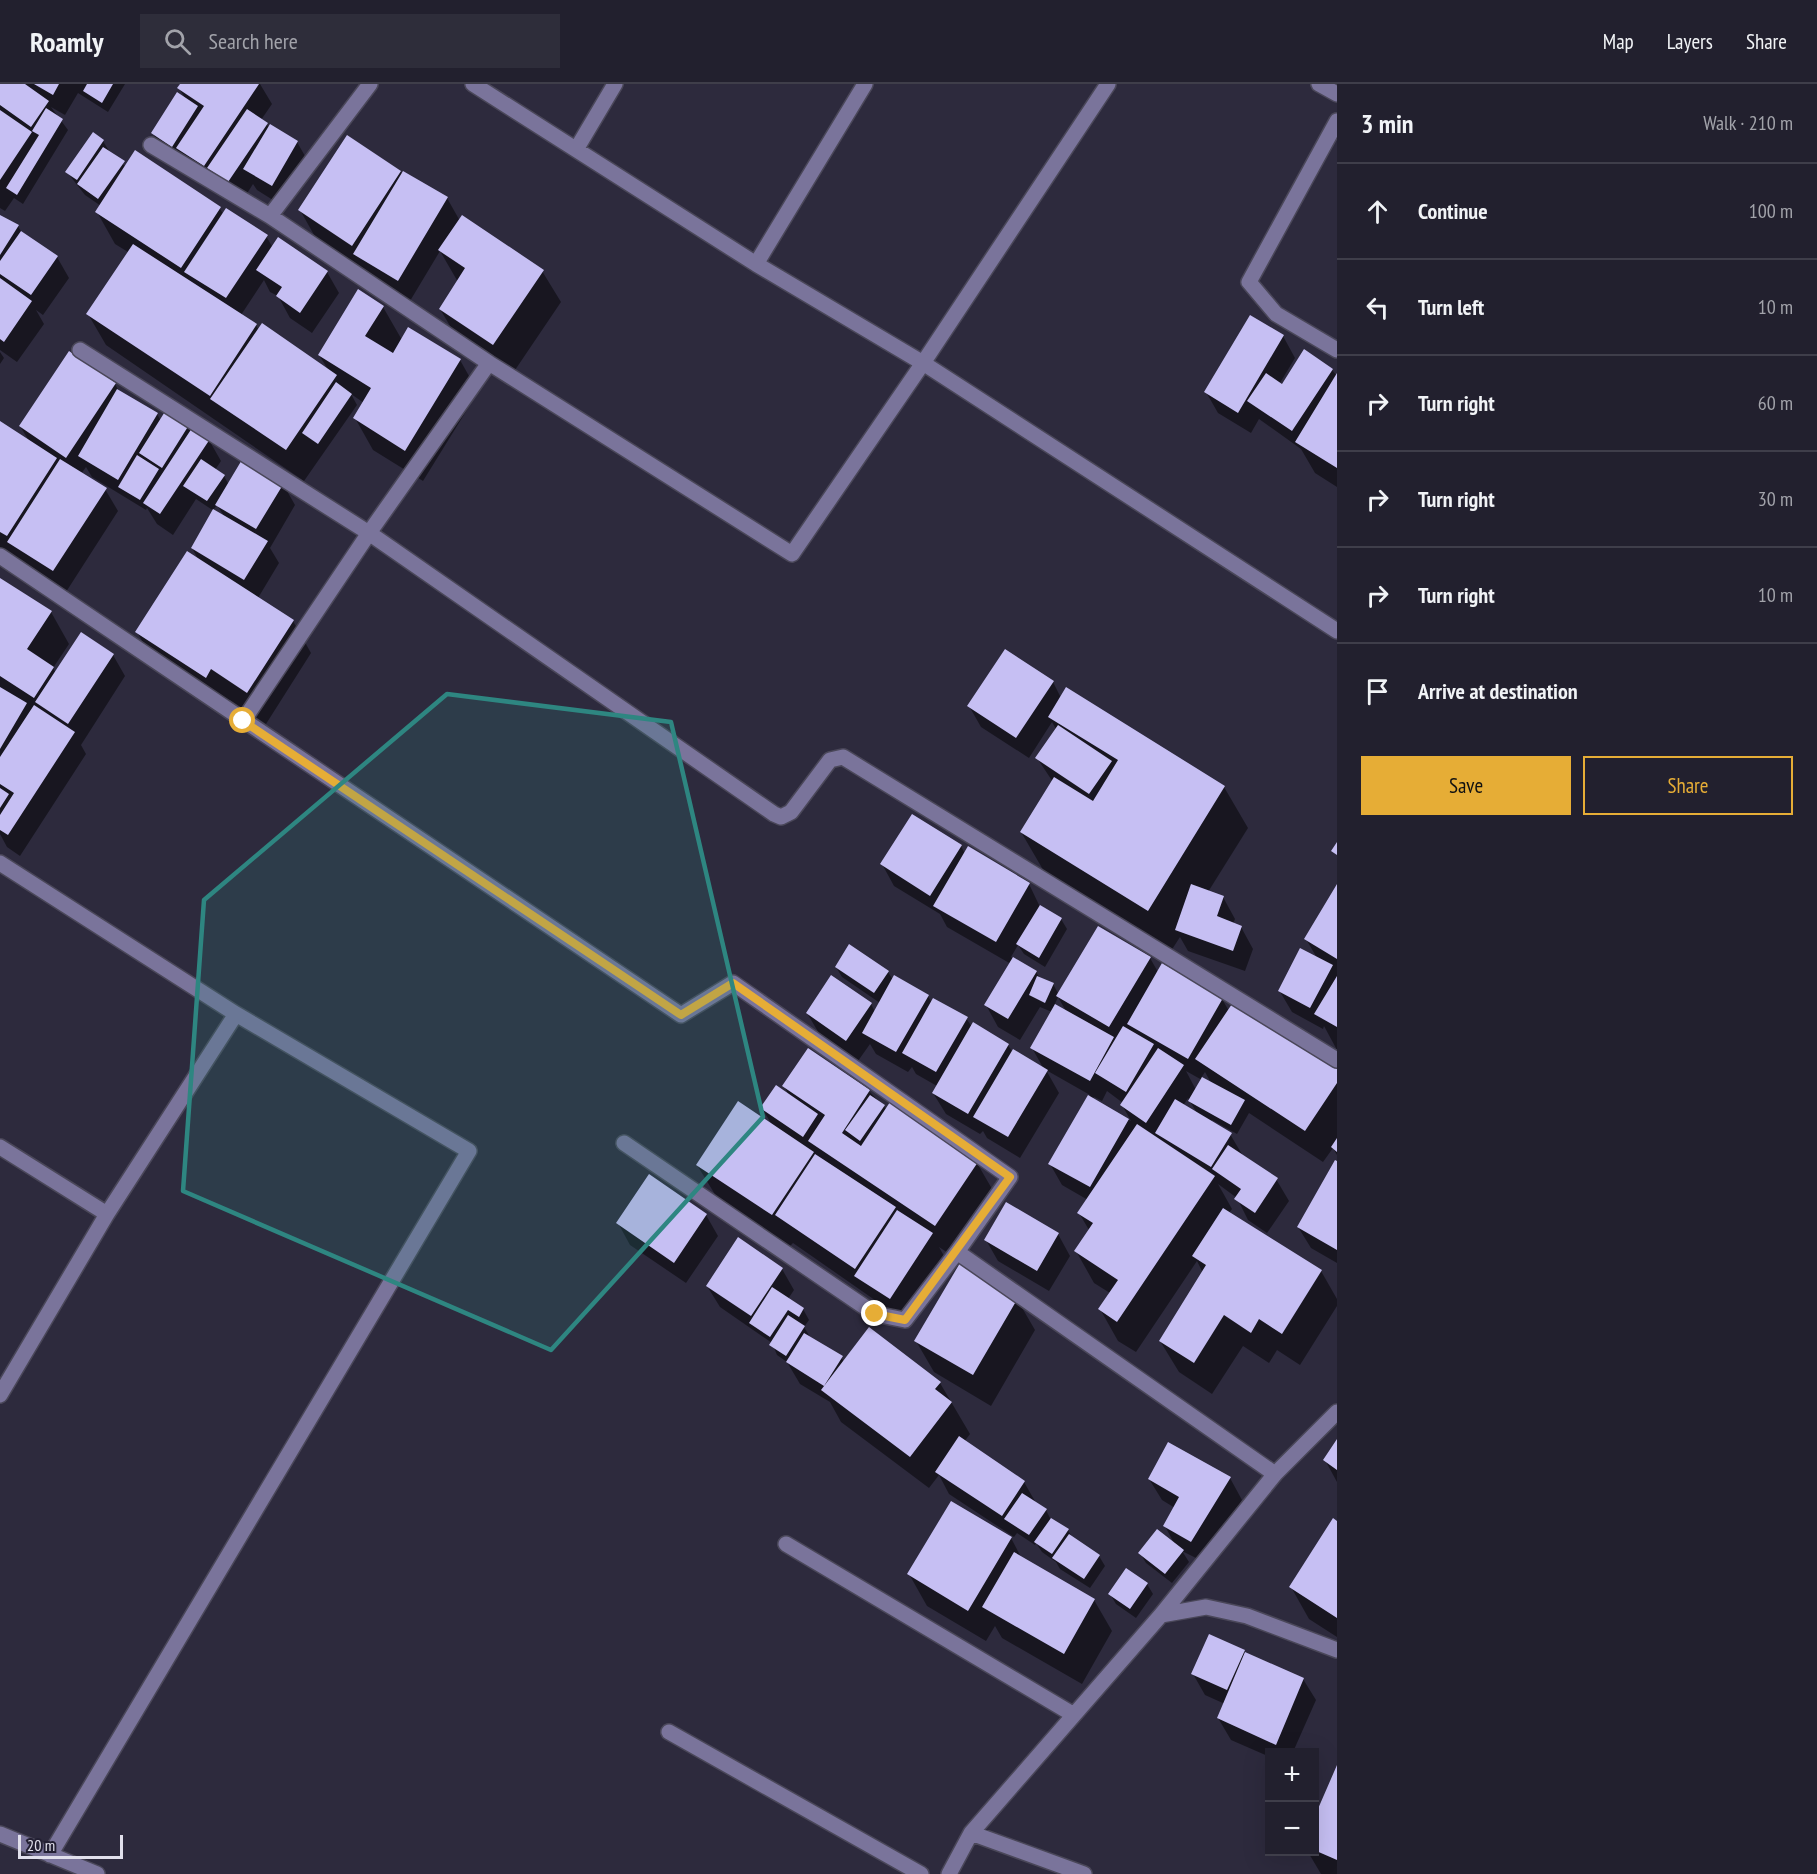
<!DOCTYPE html>
<meta charset="utf-8">
<style>
:root{--surface:#22202e;--page:#2e2d3a;--text:#f1f3f6;--muted:#a2a3aa;--line:#3f3e4a;--accent:#e6ad36}
body{margin:0;font-family:"PT Sans Narrow",sans-serif;background:var(--page);color:var(--text)}
.controls{position:absolute;right:18px;bottom:18px;display:grid;overflow:hidden;border-radius:0px;box-shadow:0 6px 24px #0002}
.controls button{width:54px;height:54px;display:grid;place-items:center;padding:0;border:0;border-bottom:2px solid var(--line);background:var(--surface);color:var(--text);font:30px sans-serif}
.scale{position:absolute;left:18px;bottom:15px;width:105px;box-sizing:border-box;padding-left:6px;border:3px solid #e1e0ec;border-top:0;font-size:16px;line-height:21px;white-space:nowrap;color:#e1e0ec;-webkit-text-stroke:4px #232033;paint-order:stroke}
.stop{position:absolute;width:18px;height:18px;margin:-14px;border:4px solid #e6ad36;border-radius:50%;background:#fff}
.stop.end{background:#e6ad36;border-color:#fff;box-shadow:0 2px 6px #0008}
.list{margin:0;padding:0;list-style:none}
h2{display:flex;justify-content:space-between;align-items:center;height:78px;margin:0;padding:0 24px;font-size:26px}
h2 small{font-size:20px;font-weight:400;color:var(--muted)}
.list li{display:grid;grid-template-columns:39px 1fr auto;gap:18px;align-items:center;box-sizing:border-box;height:96px;padding:0 24px;border-top:2px solid var(--line)}
.list b{display:block;font-size:22px;white-space:nowrap}
.list em{font-size:20px;font-style:normal;color:var(--muted)}
.actions{display:flex;gap:12px;padding:18px 24px}
.actions a{flex:1;padding:14px 0;border:2px solid var(--accent);border-radius:0px;text-align:center;font-size:21px;color:var(--accent)}
.actions .main{background:var(--accent);color:#111}
.icon{flex:none;width:33px;height:33px;fill:none;stroke:currentColor;stroke-width:2;stroke-linecap:round;stroke-linejoin:round}
.map{position:relative;flex:none;width:1337px;height:1790px;overflow:hidden}
header{display:flex;align-items:center;gap:36px;box-sizing:border-box;height:84px;padding:0 30px;background:var(--surface);border-bottom:2px solid var(--line)}
header strong{font-size:28px}
nav{display:flex;gap:33px;margin-inline-start:auto;font-size:21px}
.search{width:420px;height:54px;background:var(--page);display:flex;align-items:center;gap:15px;box-sizing:border-box;padding:0 21px;border-radius:0px;color:var(--muted);font-size:22px}
main{display:flex}
aside{flex:1;background:var(--surface)}
.map>svg:first-child{display:block}
.shadow{fill:#0007;fill-rule:evenodd}
.building{fill:#c6bff3}
.lines{fill:none;stroke-linecap:round;stroke-linejoin:round}
.minor-casing{stroke:#4a4759;stroke-width:18}
.minor{stroke:#7a749b;stroke-width:15}
.route{stroke:#e6ad36;stroke-width:8}
.marked{fill:#2e8681;fill-opacity:0.2;stroke:#2e8681;stroke-width:4.5;stroke-linejoin:round}
</style>
<header>
<strong>Roamly</strong>
<div class="search"><svg class="icon" aria-label="search" viewBox="0 0 24 24"><circle cx="10" cy="10" r="6"/><path d="M15 15l6 6"/></svg>Search here</div>
<nav><a>Map</a><a>Layers</a><a>Share</a></nav>
</header>
<main>
<div class="map">
<svg width="1337" height="1790" viewBox="0 0 1337 1790">
<rect width="100%" height="100%" fill="#2d2a3d"/>
<path class="shadow" d="M0,0h125l-17,28 -30,-19 -13,22 -14,-8 17,23 -45,74 -9,-6 -9,13 -5,-3z
M182,0h78l12,20 -11,16 8,7 28,15 12,21 -25,44 -27,-17 -4,-6 -12,19 -51,-34 -10,-16 -2,3 -20,-12 -5,-11 33,-33 -7,-12z
M103,57l6,10 17,16 10,-14 84,56 4,6 42,21 7,12 54,24 12,21 -27,40 -22,-15 -12,-22 -8,-4 -6,-12 -23,35 15,10 3,6 70,40 -10,-16 64,-48 19,33 58,20 18,32 -55,89 -50,-31 -18,-32 9,-15 -13,-9 6,11 -53,76 -198,-136 -18,-31 40,-62 -13,-8 -18,-32 4,-6 -16,-11 -18,-23z
M400,88l47,26 13,23 82,50 19,31 -50,74 -52,-35 -19,-32 18,-27 -18,-31 -30,50 -92,-59 -18,-32z
M0,132l18,10 4,7 35,24 12,21 -26,37 -7,-5 8,14 -27,38 -17,-12z
M1283,252l12,22 -18,30 55,-18 5,6v111l-22,-14 -14,-24 -42,-30 -8,14 -33,-20 -12,-21z
M0,268l4,6 -4,6z
M115,300l5,9 37,21 4,7 27,5 3,5 18,9 12,21 -6,9 9,6 5,9 54,-1 12,21 -25,43 9,15 -21,35 35,23 18,32 -45,71 -36,-24 -5,8 -70,-44 -18,-32 62,-71 -7,-13 22,-37 -18,-12 -23,36 -16,-11 -10,-16 -1,2 -54,-33 -6,-10 -5,7 24,15 13,22 -52,81 -66,-41v-129l29,19 -9,-15zM217,421l7,11 -11,-6z
M0,496l51,32 18,32 -16,24 3,5 57,-18 12,21 -44,69 5,9 -66,102 -13,-9 -7,-13z
M1053,598l8,16 163,89 24,41 -40,64 15,5 12,22 -2,5 8,3 12,22 -8,22 -57,-20 -8,-14 -9,14 -126,-78 -24,-41 32,-50 -16,-24 19,-29 -4,-7 -23,36 -48,-31 -12,-21z
M961,762l4,8 64,30 11,23 21,12 6,10 -22,38 -21,-13 -6,-9 -7,12 25,15 4,6 13,6 6,11 91,-37 8,14 64,27 7,12 108,59v85l-4,-7 -10,14 -74,-49 -12,21 -25,-14 -1,2 19,12 13,22 33,23 13,22 -22,32 -19,-13 -11,-22 -19,-14 14,25 -3,4 92,58 16,28v7l-37,59 -23,-15 -8,13 -26,-17 -31,48 -33,-22 -19,-31 43,-68 -6,-12 -61,91 -18,-11 -18,-32 10,-16 -16,-10 -18,-32 13,-21 -10,-17 9,-13 -26,-15 -12,-21 40,-69 -44,-25 13,23 -39,65 -33,-20 -4,-7 -3,3 -34,-20 -13,-21 4,-7 -21,-12 -4,-7 -4,5 -32,-18 -6,-10 -12,17 -38,-26 -13,-22 64,-9 4,8 5,-9 -38,-26 -6,-10 52,5 5,8 35,16 4,7 34,15 6,9 36,18 5,8 32,18 -13,-23 20,-36 -12,-5 -20,33 -22,-13 -12,-22 25,-41 -64,-37 -7,-13 -46,-28 -12,-22zM1058,913l9,16 -13,-7zM1186,987l16,9 -6,10zM1205,988l6,11 -10,-5zM1107,1007l16,12 -1,2 9,16 -39,-22 2,-2 8,4zM1188,1014l10,17 -15,-9z
M1337,803v163l-13,-24 -1,3 -31,-17 -13,-22 38,-32 -11,-19z
M808,966l61,41 18,19 90,53 18,31 -41,63 -15,-10 5,9 -42,63 -109,-76 -3,3 -74,-50 -19,-31 75,-40 -10,-17 28,-11 -6,-11z
M1337,1079v100l-26,-15 -13,-21z
M706,1131l12,21 -32,47 -56,-38 -12,-22z
M1058,1150l12,22 -21,35 -51,-30 -12,-21z
M782,1185l12,21 -6,9 15,10 6,11 -5,7 6,10 31,20 3,5 96,21 30,51 -6,8 60,40 12,21 10,7 5,10 17,10 5,9 26,17 6,10 -15,22 -30,-19 -4,-7 -14,-10 -6,-9 -1,2 -18,-12 -3,4 -65,-43 -10,-19 -10,13 -88,-66 -11,-20 -30,-18 -13,-22 -10,-7 -5,-12 -52,-36 -13,-21z
M1017,1215l18,31 -44,76 -57,-34 -18,-31z
M1337,1358v40l-12,-22z
M1230,1394l12,22 -38,62 -22,-11 7,11 -17,21 -26,-20 -6,-10 35,-8 -10,-19 10,-18 -13,-8 -13,-21z
M1337,1439v114l-28,-18 -18,-32z
M1011,1454l11,21 72,41 18,31 -30,53 -80,-46 -7,-12 -9,15 -59,-35 -18,-32z
M1147,1500l6,10 -17,24 -20,-14 -6,-10z
M1210,1552l93,43 13,21 -23,52h-23v5l-39,-17 -13,-22 7,-14 -20,-9 -12,-21z
M1337,1685v105h-16l-13,-22h6v-30z"/>
<path class="building" d="M0,0h25l24,17 -18,26 -31,-22z
M34,0h25l-6,11z
M87,0h26l-11,19 -19,-12z
M180,0h79l-55,82 -28,-18 28,-42 -27,-18z
M177,8l21,14 -26,41 -21,-14z
M46,24l17,11 -46,76 -11,-7 33,-53 -7,-4z
M247,25l21,14 -40,59 -21,-14z
M0,26l32,22 -32,48z
M270,40l28,17 -26,45 -29,-17z
M93,48l11,8 -27,40 -12,-8z
M347,51l54,36 -49,75 -54,-36z
M103,63l22,14 -27,38 -21,-15z
M135,66l86,57 -40,61 -86,-56z
M403,87l45,26 -50,84 -45,-27z
M226,124l42,27 -42,63 -42,-26z
M0,131l19,10 -19,30z
M462,131l82,55 -51,75 -54,-36 26,-41 -27,-18z
M21,147l37,25 -27,39 -31,-21v-13z
M278,153l50,34 -28,42 -24,-17 6,-9 -26,-17z
M133,160l124,80 -47,72 -124,-82z
M0,194l32,23 -28,41 -4,-3z
M358,205l26,17 -19,30 28,17 15,-26 53,32 -56,92 -52,-33 18,-30 -53,-33z
M1250,231l34,20 -46,78 -34,-21z
M262,239l75,52 -51,75 -76,-51z
M1304,265l29,20 -41,62 -45,-30 19,-28 16,11z
M69,267l47,32 -50,75 -47,-32z
M1337,289v95l-42,-26z
M336,298l16,12 -34,50 -16,-11z
M117,305l41,24 -40,67 -40,-24z
M166,326l23,15 -27,43 -23,-15z
M0,337l57,37 -50,78 -7,-4z
M192,344l18,11 -50,75 -17,-11z
M137,371l22,14 -19,31 -22,-13z
M243,374l41,25 -28,46 -41,-24z
M60,375l47,29 -54,83 -46,-29z
M201,375l24,16 -18,26 -24,-15z
M213,425l55,32 -24,39 -53,-32z
M187,467l107,69 -47,73 -36,-24 -5,9 -71,-46z
M0,494l52,33 -25,38 27,18 -20,31 -34,-22z
M81,548l33,22 -46,70 -33,-22z
M1005,565l49,32 -38,57 -49,-32z
M0,603l27,16 -27,46z
M1066,603l159,99 -77,125 -128,-79 34,-55 39,24 25,-41 -70,-43z
M34,621l41,27 -67,103 -8,-5v-15l14,-22 -14,-9v-27z
M1058,641l54,36 -23,33 -54,-36z
M0,704l9,6 -9,14z
M912,730l50,31 -32,51 -50,-32z
M1337,758v13l-6,-4z
M968,762l62,37 -34,59 -63,-36z
M1191,800l33,12 -7,20 25,10 -9,25 -58,-21z
M1337,800v75l-33,-20z
M1040,821l22,13 -23,40 -23,-14z
M1098,842l53,31 -42,70 -53,-31z
M849,860l40,27 -15,22 -39,-26z
M1300,864l33,17 -23,43 -32,-17z
M1013,873l24,14 -29,48 -24,-14z
M1162,879l61,35 -35,61 -61,-35z
M831,891l41,28 -26,38 -40,-28z
M894,891l35,20 -33,57 -34,-19z
M1037,892l17,7 -9,20 -16,-8z
M1337,892v51l-23,-13z
M933,914l35,19 -32,55 -34,-19z
M1234,917l103,67v15l-32,48 -110,-72z
M1055,920l59,33 -24,44 -60,-33z
M973,938l36,22 -41,70 -36,-21z
M1123,942l31,18 -28,48 -31,-19z
M808,964l62,42 -28,43 19,13 29,-44 88,60 -43,64 -127,-85 17,-26 -43,-29z
M1158,964l26,17 -38,58 -26,-18z
M1013,965l35,21 -40,67 -35,-20z
M1202,993l43,23 -14,25 -43,-24z
M776,1001l42,29 -15,23 -43,-29z
M870,1011l15,10 -25,36 -15,-11z
M1088,1011l41,24 -39,68 -42,-23z
M1175,1015l57,34 -21,34 -56,-34z
M738,1017l76,51 -42,63 -76,-50z
M1137,1040l78,52 -98,146 -19,-13 20,-29 -44,-29 19,-28 -16,-10z
M1337,1054v14l-6,-5z
M1228,1061l50,33 -23,35 -21,-14 7,-10 -29,-20z
M815,1070l81,53 -41,62 -80,-54z
M1335,1076l2,1v89l-40,-23z
M649,1090l58,40 -33,49 -58,-40z
M1006,1118l53,31 -22,38 -53,-31z
M1223,1124l99,62 -40,64 -23,-15 -8,14 -27,-18 -30,48 -35,-22 47,-76 -14,-9z
M897,1126l36,23 -43,66 -36,-23z
M738,1153l45,31 -32,48 -45,-30z
M960,1179l58,35 -45,77 -59,-34z
M772,1203l32,21 -5,9 -11,-7 -18,27 -21,-14z
M788,1231l17,11 -19,30 -17,-11z
M869,1243l72,55 -6,7 17,13 -42,55 -89,-67z
M804,1249l39,23 -19,30 -38,-24z
M959,1352l66,45 -23,35 -67,-44z
M1337,1355v31l-14,-10z
M1168,1358l63,35 -40,65 -28,-16 16,-29 -31,-18z
M1022,1409l25,16 -18,26 -25,-16z
M951,1417l61,36 -44,74 -61,-37z
M1051,1434l18,11 -17,25 -18,-12z
M1333,1434l4,3v97l-48,-31z
M1157,1445l27,21 -19,24 -27,-21z
M1069,1450l31,21 -16,24 -32,-21z
M1014,1468l81,47 -31,55 -82,-47z
M1126,1484l22,15 -18,26 -22,-15z
M1209,1550l36,16 -18,40 -36,-16z
M1245,1568l59,26 -28,67 -59,-27z
M1337,1681v95l-23,-10v-32z"/>
<g class="lines">
<g class="minor-casing">
<path id="minor" d="M473,0l283,180 167,99 414,268
M1319,0l18,10
M1337,37l-88,161 27,32 61,36
M151,61l119,71 219,147 303,191 131,-191 185,-279
M577,64l38,-64
M270,132l100,-132
M756,180l109,-180
M80,266l289,183 405,281 7,3 10,-5 39,-52 13,-3 494,303
M0,472l681,459 52,-32 277,194 -53,75 318,222
M243,637l126,-188 120,-170
M0,779l236,151 233,137 -419,704
M624,1059l251,171 30,6 52,-68
M0,1063l107,67
M0,1311l107,-181 129,-200
M786,1460l288,171
M1161,1531l114,-141 62,-62
M669,1648l252,142
M971,1749l113,41
M0,1750l97,40
M949,1790l22,-41 190,-218 45,-8 41,9 90,34"/>
</g>
<use href="#minor" class="minor"/>
</g>
<g class="lines">
<path class="route" d="M243,637l438,294 52,-32 277,194 -105,143 -30,-6"/>
</g>
<path class="marked" d="M447,610l224,28 92,395 -212,233 -368,-159 21,-291z"/>
</svg>
<div class="controls">
<button>+</button>
<button>−</button>
</div>
<div class="scale">20 m</div>
<div class="stop" style="left:243px;top:637px"></div>
<div class="stop end" style="left:875px;top:1230px"></div>
</div>
<aside>
<h2>3 min<small>Walk · 210 m</small></h2>
<ul class="list">
<li><svg class="icon" aria-label="ahead" viewBox="0 0 24 24"><path d="M12 20V5M6 11l6-6 6 6"/></svg><div><b>Continue</b></div><em>100 m</em></li>
<li><svg class="icon" aria-label="left" viewBox="0 0 24 24"><path d="M17 20v-9H6M10 6l-5 5 5 5"/></svg><div><b>Turn left</b></div><em>10 m</em></li>
<li><svg class="icon" aria-label="right" viewBox="0 0 24 24"><path d="M7 20v-9h11M14 6l5 5-5 5"/></svg><div><b>Turn right</b></div><em>60 m</em></li>
<li><svg class="icon" aria-label="right" viewBox="0 0 24 24"><path d="M7 20v-9h11M14 6l5 5-5 5"/></svg><div><b>Turn right</b></div><em>30 m</em></li>
<li><svg class="icon" aria-label="right" viewBox="0 0 24 24"><path d="M7 20v-9h11M14 6l5 5-5 5"/></svg><div><b>Turn right</b></div><em>10 m</em></li>
<li><svg class="icon" aria-label="arrive" viewBox="0 0 24 24"><path d="M6 21V4h12l-3 4 3 4H6"/></svg><div><b>Arrive at destination</b></div></li>
</ul>
<div class="actions"><a class="main">Save</a><a>Share</a></div>
</aside>
</main>
